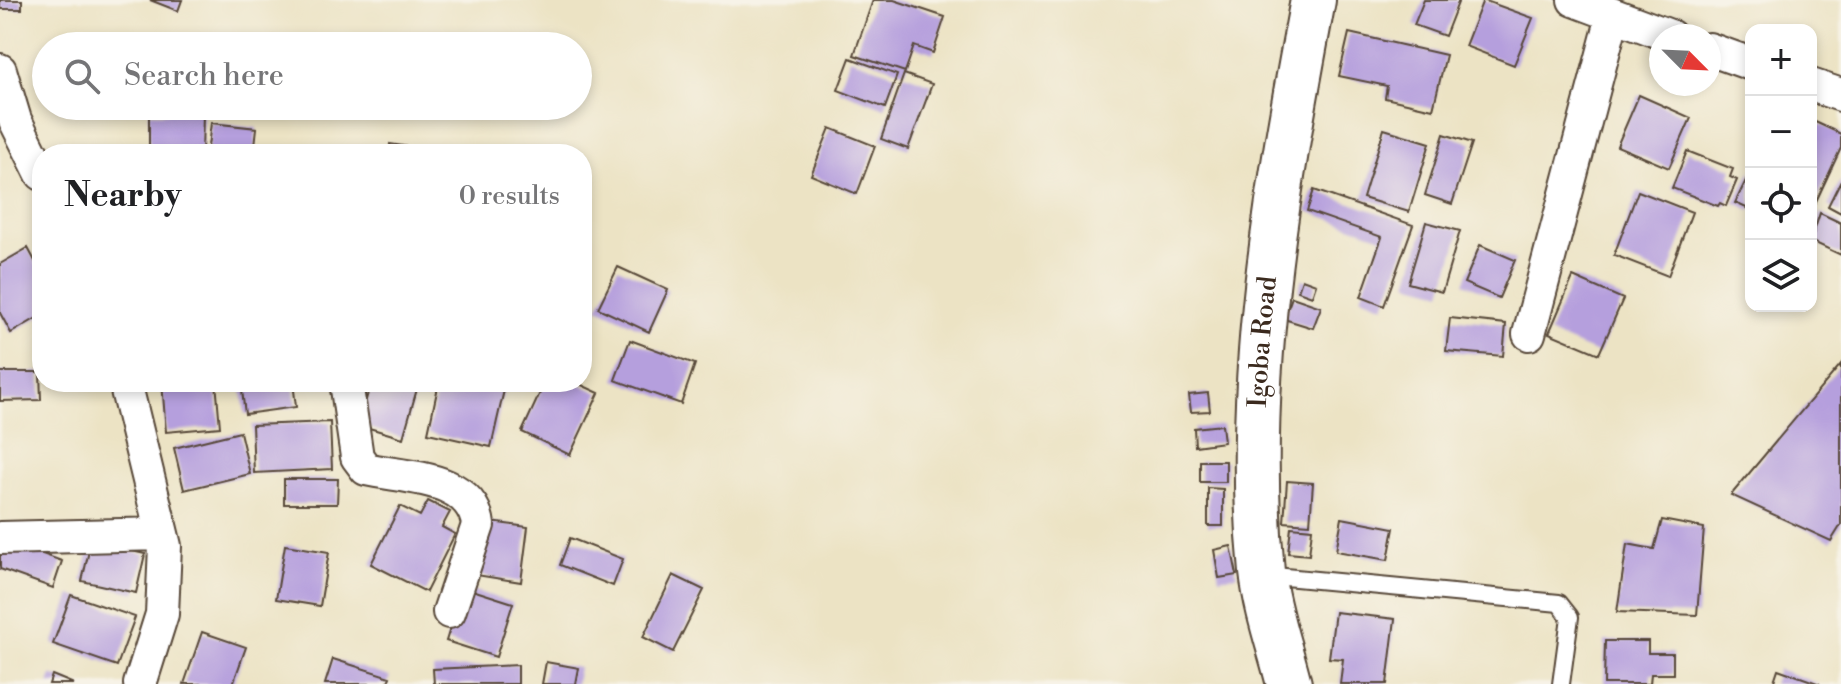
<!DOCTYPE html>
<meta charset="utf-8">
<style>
:root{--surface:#fff;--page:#f2f2f2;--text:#202124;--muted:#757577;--line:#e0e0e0}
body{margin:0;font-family:"Libre Bodoni",serif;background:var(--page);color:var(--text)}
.controls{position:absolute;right:24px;top:24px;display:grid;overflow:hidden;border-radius:16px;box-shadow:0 4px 12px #0003}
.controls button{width:72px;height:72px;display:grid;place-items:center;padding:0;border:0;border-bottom:2px solid var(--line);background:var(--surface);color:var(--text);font:40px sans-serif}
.compass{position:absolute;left:1649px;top:24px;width:72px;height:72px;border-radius:50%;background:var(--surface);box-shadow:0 4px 12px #0003;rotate:114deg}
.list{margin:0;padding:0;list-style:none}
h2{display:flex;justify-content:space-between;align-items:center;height:104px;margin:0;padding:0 32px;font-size:34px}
h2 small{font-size:26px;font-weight:400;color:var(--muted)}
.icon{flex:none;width:44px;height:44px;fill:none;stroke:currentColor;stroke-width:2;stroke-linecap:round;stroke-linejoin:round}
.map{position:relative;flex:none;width:1841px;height:684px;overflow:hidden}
.search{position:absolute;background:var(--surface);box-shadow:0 4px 12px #0003;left:32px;top:32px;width:560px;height:88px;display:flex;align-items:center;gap:20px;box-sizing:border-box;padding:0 28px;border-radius:44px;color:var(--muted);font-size:30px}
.panel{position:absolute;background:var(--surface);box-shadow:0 4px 12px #0003;left:32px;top:144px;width:560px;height:248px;border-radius:32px}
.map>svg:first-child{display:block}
.building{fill:#b59fdd}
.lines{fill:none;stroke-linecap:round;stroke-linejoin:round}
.lane-casing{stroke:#564637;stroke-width:20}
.street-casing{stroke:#564637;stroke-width:36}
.secondary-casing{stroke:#564637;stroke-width:48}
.lane{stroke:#fff;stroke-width:16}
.street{stroke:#fff;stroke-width:32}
.secondary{stroke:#fff;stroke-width:44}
.labels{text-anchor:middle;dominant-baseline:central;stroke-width:6;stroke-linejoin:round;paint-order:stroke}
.street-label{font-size:26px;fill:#3b2a1e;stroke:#f7f3e8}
</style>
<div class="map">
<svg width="1841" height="684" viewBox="0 0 1841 684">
<rect width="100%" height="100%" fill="#f7f3e8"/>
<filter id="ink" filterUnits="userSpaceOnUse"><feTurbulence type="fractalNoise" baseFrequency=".0125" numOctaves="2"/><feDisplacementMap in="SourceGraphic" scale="16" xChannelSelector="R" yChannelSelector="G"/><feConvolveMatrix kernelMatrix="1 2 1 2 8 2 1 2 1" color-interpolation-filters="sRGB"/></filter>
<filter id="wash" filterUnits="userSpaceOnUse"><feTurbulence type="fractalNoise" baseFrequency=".006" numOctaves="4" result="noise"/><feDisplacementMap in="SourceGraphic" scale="32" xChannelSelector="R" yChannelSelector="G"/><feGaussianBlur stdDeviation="1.8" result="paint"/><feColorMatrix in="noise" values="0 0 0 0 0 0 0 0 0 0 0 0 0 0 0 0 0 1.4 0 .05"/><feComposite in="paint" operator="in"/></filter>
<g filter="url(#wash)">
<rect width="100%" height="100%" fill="#ece3c4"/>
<g id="blocks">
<path class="building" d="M0,0h22v9h-22z
M150,0h32l-4,11z
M873,0h21l51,17 -12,36 -19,-7 -9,26 -51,-17z
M1424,0h35l-14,36 -31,-11z
M1483,0l50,18 -19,47 -49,-19z
M1349,33l97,22 -13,54 -48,-11 2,-12 -48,-10z
M850,58l47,17 -12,33 -47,-18z
M904,74l28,10 -24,65 -27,-10z
M1639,95l52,23 -22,50 -52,-22z
M149,113h54l-1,41h-53z
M1811,120l30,14v14l-30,64z
M211,123l46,5 -3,26h-47z
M830,128l45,18 -18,48 -46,-19z
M1384,129l46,14 -21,69 -46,-14z
M1444,134l28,9 -20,61 -27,-9z
M390,144l33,5 -1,5h-33z
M1687,151l46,18 -3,8 7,3 -11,26 -6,-3 -2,3 -46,-18z
M1751,170v40l-16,-7z
M1841,180v33l-13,-7z
M1314,190l99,35 -29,81 -23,-9 21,-60 -75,-26z
M1638,191l54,21 -24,64 -54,-21z
M1820,213l21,10v32l-30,-14z
M1426,222l34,9 -18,61 -34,-9z
M1480,245l35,15 -16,38 -35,-15z
M28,248l14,26v41l-31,18 -11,-20v-49z
M618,267l50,23 -19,42 -51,-24z
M1573,277l50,22 -24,55 -50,-21z
M1302,279l14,5 -4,12 -14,-5z
M1292,297l29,10 -8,21 -29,-9z
M1450,318l56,6 -3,32 -57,-5z
M630,340l65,24 -14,40 -66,-24z
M1841,364v161l-10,16 -100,-46z
M0,372h40l1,28 -41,1z
M162,382h54l4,45 -54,5z
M241,382h52l3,25 -51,7z
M371,382h48l-16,56 -44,-13z
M439,382h28l37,8 -13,57 -63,-14z
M545,382h30l24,11 -29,62 -48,-23z
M1208,393l2,18 -19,1 -2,-17z
M330,422l2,47 -78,4 -2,-48z
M1222,425l2,17 -29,4 -1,-18z
M240,432l10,42 -66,16 -10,-42z
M1200,461h26v21h-26z
M284,479h54l-1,25h-53z
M1287,481l26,2 -3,41 -26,-2z
M1208,488l15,1v37h-15z
M428,501l22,11 -8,15 13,7 -29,58 -55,-28 29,-58 20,10z
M1342,518l52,10 -6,32 -52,-9z
M1662,520l42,8 -7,87 -80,-3 10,-68 27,5z
M483,521l45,6 -7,55 -45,-7z
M1291,527l21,2 -3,26 -21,-2z
M570,538l53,21 -10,27 -53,-21z
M0,539l62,22 -9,27 -53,-19z
M91,542l54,12 -9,39 -54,-12z
M285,545l44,7 -9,54 -44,-7z
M1231,546l6,29 -18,3 -5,-28z
M673,575l31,15 -31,62 -30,-15z
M463,587l50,16 -17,54 -50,-16z
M71,595l64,22 -18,49 -64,-22z
M1335,612l60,7 -8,65h-47l3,-25 -14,-1z
M202,632l44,15 -13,37h-49z
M1605,641h43v12h25v21h-22l-1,10h-46z
M333,659l57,18 -3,7h-62z
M546,662l33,6 -3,16h-34z
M518,665v19h-84l-1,-15z
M1778,669l42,15h-47z
M52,675l22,9h-25z"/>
</g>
</g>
<g filter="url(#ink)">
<use href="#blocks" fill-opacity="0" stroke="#564637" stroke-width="2"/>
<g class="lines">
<g class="lane-casing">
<path id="lane" d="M1264,575l295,28 11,14 -9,67"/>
</g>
<g class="street-casing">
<path id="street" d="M1574,0l96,36
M1709,49l42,15
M0,70l15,50 27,54
M1811,85l30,10
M1529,334l84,-318
M125,382l40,164 -3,68 -22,70
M346,382l11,75 9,12c37,9 106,6 112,56l-29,87
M0,538l162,-4"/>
</g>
<g class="secondary-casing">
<g id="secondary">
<path id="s1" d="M1289,684c-9,-36 -23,-75 -27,-112 -19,-191 16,-385 51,-572"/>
</g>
</g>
<use href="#lane" class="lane"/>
<use href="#street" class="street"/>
<use href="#secondary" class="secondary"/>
</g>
</g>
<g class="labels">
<g class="street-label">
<text stroke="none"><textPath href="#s1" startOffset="346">Igoba Road</textPath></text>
</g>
</g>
</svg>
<div class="controls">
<button>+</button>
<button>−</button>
<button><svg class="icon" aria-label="locate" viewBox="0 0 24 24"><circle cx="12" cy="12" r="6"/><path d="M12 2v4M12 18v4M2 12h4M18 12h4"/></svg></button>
<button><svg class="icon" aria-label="layers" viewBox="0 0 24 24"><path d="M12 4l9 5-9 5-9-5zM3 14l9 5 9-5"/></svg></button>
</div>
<svg class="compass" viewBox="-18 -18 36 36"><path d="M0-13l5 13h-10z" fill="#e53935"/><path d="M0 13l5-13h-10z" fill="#757577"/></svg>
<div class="search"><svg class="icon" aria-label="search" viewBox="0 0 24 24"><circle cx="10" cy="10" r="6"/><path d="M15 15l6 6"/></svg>Search here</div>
<section class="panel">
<h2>Nearby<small>0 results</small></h2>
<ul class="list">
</ul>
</section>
</div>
